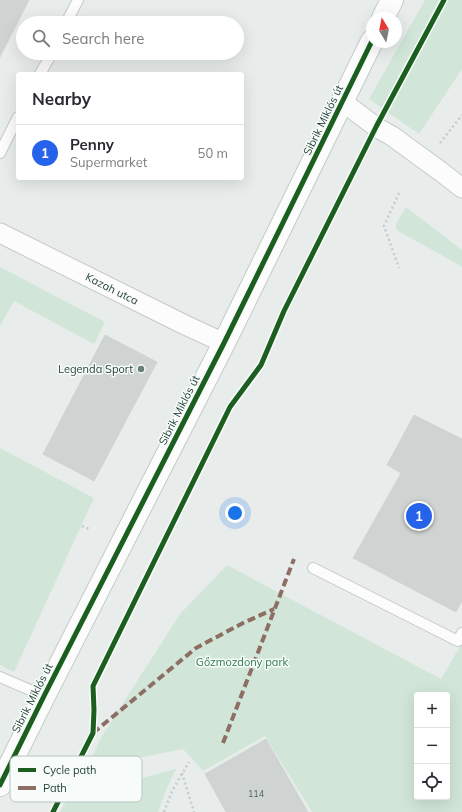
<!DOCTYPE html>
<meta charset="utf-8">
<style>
:root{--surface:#fff;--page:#f2f2f3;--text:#2b2b33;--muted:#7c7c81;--line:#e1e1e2;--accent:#2563eb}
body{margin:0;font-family:Mulish,sans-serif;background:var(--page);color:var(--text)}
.controls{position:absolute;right:12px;bottom:12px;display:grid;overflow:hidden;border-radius:4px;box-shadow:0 4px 16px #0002}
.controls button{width:36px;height:36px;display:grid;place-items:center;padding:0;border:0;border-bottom:1px solid var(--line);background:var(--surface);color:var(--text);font:20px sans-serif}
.compass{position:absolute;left:366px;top:12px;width:36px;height:36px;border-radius:50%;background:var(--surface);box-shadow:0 4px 16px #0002;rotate:350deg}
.you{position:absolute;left:235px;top:513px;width:14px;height:14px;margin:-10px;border:3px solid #fff;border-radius:50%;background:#1a73e8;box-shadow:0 0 0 6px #1a73e833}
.badge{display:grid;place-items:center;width:26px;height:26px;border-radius:50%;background:var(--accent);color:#fff;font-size:13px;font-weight:700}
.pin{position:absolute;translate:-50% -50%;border:2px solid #fff;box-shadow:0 1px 4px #0006}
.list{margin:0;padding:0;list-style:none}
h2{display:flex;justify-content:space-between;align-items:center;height:52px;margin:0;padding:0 16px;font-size:17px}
h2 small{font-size:13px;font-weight:400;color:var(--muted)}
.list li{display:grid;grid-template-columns:26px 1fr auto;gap:12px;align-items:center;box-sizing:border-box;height:56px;padding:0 16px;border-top:1px solid var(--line)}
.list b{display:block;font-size:15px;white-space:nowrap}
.list p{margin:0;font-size:13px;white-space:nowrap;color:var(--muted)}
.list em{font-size:13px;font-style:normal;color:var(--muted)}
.icon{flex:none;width:22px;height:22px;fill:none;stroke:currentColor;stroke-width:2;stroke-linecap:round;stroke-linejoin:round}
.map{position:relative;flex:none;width:462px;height:812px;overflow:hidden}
.search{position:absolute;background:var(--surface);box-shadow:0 4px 16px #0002;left:16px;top:16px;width:228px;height:44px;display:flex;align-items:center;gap:10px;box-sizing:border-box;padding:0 14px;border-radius:22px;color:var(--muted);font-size:15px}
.panel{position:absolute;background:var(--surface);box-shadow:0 4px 16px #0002;left:16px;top:72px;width:228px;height:108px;border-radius:4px}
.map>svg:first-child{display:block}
.green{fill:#d1e6d8;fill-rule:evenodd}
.building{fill:#cfd4d2;stroke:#d1d6d4}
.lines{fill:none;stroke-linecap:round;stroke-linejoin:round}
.service-casing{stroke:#c5cac8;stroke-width:12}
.minor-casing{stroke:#c5cac8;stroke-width:21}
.tertiary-casing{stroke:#c5cac8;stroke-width:24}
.path{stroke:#c3ccca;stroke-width:2.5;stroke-dasharray:2 3;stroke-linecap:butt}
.service{stroke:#fcfcfc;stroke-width:10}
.minor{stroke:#fcfcfc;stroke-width:19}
.tertiary{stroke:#fcfcfc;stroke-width:22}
.quiet{stroke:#8d6e63;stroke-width:4;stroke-dasharray:8 4;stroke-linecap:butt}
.cycleway-casing{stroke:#f7fbf9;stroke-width:8}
.cycleway{stroke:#1b5e20;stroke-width:5}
.poi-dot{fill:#697e78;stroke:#f7fbf9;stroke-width:1.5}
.labels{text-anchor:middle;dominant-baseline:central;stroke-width:3;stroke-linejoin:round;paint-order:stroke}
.number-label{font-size:9px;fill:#506761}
.street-label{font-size:11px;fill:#24423a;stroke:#f7fbf9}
.poi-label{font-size:11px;fill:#24423a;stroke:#f7fbf9;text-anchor:end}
.park-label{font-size:11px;fill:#2d7a4b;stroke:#f7fbf9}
.key{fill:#f7fbf9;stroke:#b8c4c0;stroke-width:1}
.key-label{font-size:11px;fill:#24423a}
</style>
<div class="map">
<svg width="462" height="812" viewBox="0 0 462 812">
<rect width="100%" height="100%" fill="#e8edeb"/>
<path class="green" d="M425,0h37v69l-43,65 -50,-35z
M406,207l56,43v17l-17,-10 -49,-27v-6z
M0,267l105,55 -11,22 -80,-43 -14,25z
M0,448l94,50 -80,174 -14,-7z
M227,565l214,114 21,-36v169h-150l-47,-76 -62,35 -20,-22 -96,19 15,-32 78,-122zM417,695h30v102h-30z
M176,769l-9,19 -9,24h-98l8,-14z"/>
<path class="building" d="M0,0h29l-29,57z
M105,335l52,27 -63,119 -51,-27z
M414,415l48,24v162l-6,11 -103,-54 48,-85 -14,-8z
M266,739l42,73h-82l-21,-38z"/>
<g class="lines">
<g class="service-casing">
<path id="service" d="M66,23l12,-23
M40,74l12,-21
M0,153l18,-36
M313,568l145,73 4,-8
M0,677l44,19"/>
</g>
<g class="minor-casing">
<g id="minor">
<path d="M343,102l33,25 16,9 48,35 22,17"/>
<path id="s1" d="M0,233l183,91 41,19"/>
</g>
</g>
<g class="tertiary-casing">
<path id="tertiary" d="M383,18l9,-18
M0,785l44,-89 180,-353 148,-302"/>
</g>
<path class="path" d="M440,143l22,-28
M399,193l-15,33 15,42
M82,526l7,3
M182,773l12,39
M164,812l8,-21 17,-29"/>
<use href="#service" class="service"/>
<use href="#minor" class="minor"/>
<use href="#tertiary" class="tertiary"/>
<path class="quiet" d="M93,733l103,-85 47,-25 31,-14
M223,743l71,-184"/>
<g class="cycleway-casing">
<path id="cycleway" d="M0,785l44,-89 180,-353 148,-302
M53,812l40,-79 1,-23 -1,-24 137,-279 31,-42 23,-54 92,-184 68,-127"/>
</g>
<use href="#cycleway" class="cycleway"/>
</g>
<circle class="poi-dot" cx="141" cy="369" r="4"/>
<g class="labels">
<g class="number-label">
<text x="256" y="793">114</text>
</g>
<g class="street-label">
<text transform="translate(323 120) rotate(-64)">Sibrik Miklós út</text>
<text stroke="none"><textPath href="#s1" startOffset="125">Kazah utca</textPath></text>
<text transform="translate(179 410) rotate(-63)">Sibrik Miklós út</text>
<text transform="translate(32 698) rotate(-63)">Sibrik Miklós út</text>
</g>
<g class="poi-label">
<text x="133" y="369">Legenda Sport</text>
</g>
<g class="park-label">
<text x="242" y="662">Gőzmozdony park</text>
</g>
</g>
<rect x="10" y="756" width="132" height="46" rx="6" class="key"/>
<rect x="18" y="768" width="18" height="4" fill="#1b5e20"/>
<rect x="18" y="786" width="18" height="4" fill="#8d6e63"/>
<g class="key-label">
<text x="43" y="774">Cycle path</text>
<text x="43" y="792">Path</text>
</g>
</svg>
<div class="controls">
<button>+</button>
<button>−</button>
<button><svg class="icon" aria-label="locate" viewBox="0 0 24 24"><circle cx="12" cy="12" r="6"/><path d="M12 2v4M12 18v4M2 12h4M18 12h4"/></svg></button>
</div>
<svg class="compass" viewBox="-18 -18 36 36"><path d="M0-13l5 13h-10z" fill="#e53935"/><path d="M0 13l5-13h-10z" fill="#7c7c81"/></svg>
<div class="you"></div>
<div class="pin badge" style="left:419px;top:516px">1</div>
<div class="search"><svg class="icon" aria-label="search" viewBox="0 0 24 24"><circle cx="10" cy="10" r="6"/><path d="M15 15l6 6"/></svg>Search here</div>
<section class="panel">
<h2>Nearby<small></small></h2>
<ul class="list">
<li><span class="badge">1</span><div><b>Penny</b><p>Supermarket</p></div><em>50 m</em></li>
</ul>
</section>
</div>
